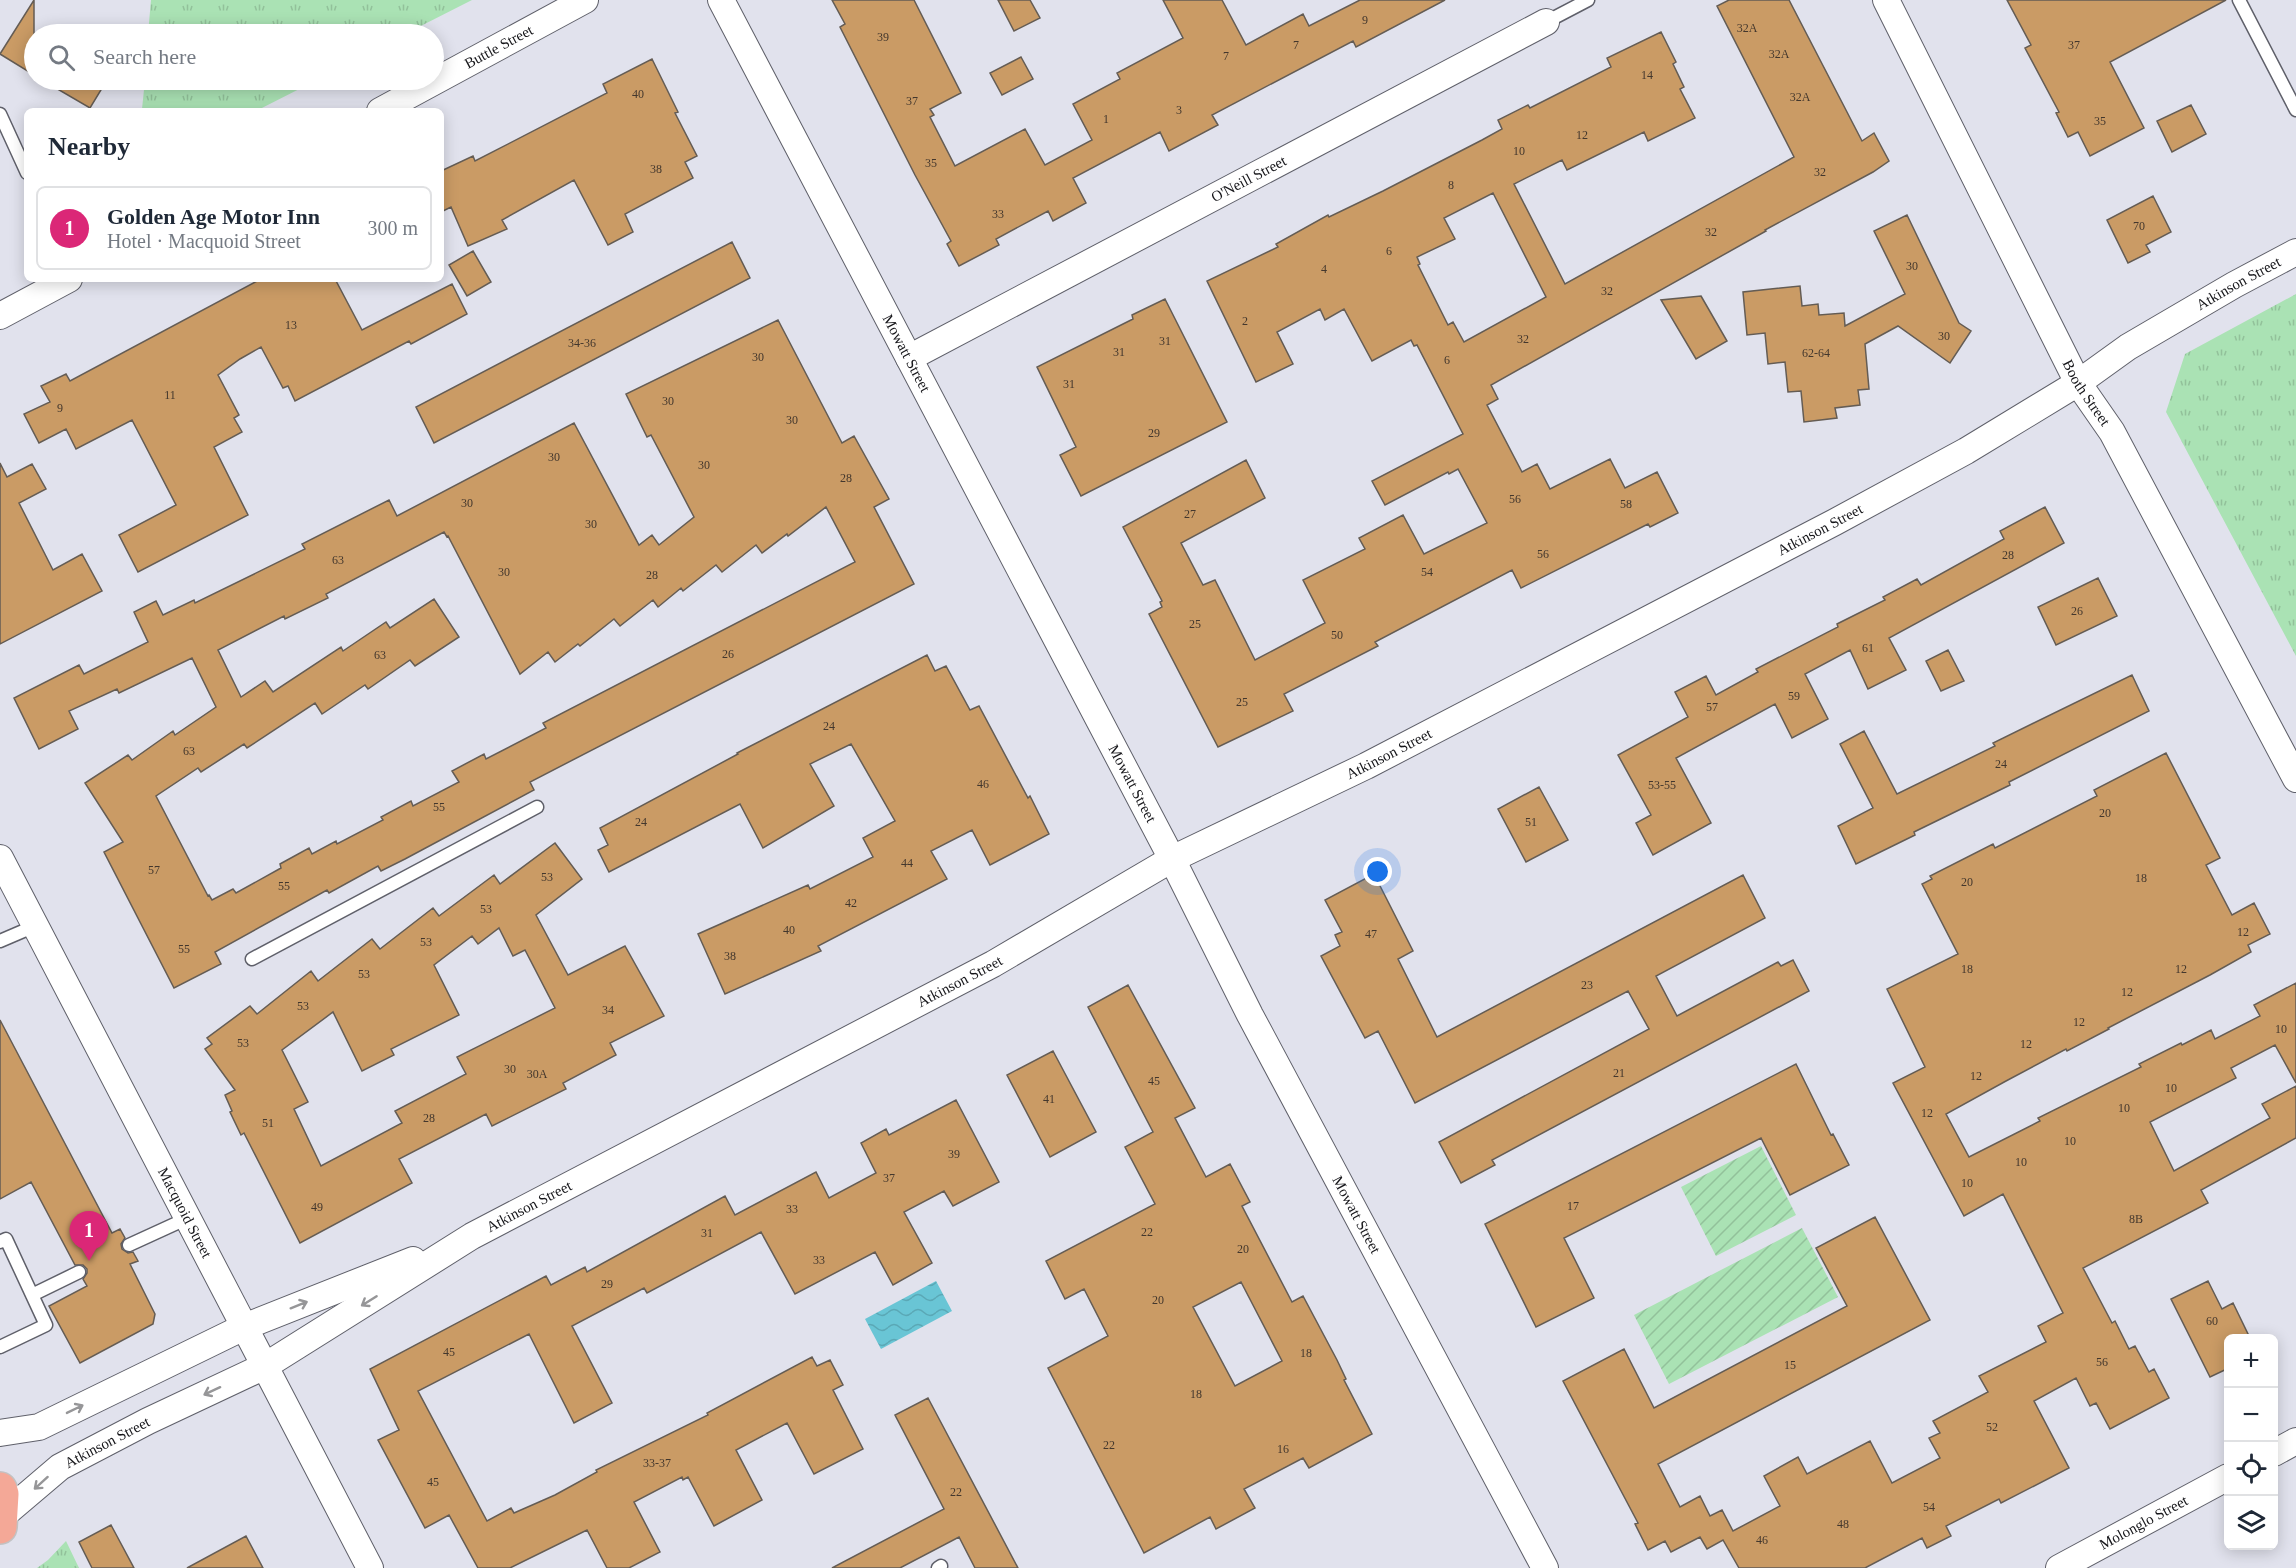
<!DOCTYPE html>
<meta charset="utf-8">
<style>
:root{--surface:#fff;--page:#f6f6f7;--text:#1f2937;--muted:#747a83;--line:#e0e1e3;--accent:#db2777}
body{margin:0;font-family:Georgia,serif;background:var(--page);color:var(--text)}
.controls{position:absolute;right:18px;bottom:18px;display:grid;overflow:hidden;border-radius:9px;box-shadow:0 3px 15px #0003}
.controls button{width:54px;height:54px;display:grid;place-items:center;padding:0;border:0;border-bottom:2px solid var(--line);background:var(--surface);color:var(--text);font:30px sans-serif}
.you{position:absolute;left:1378px;top:872px;width:21px;height:21px;margin:-15px;border:4px solid #fff;border-radius:50%;background:#1a73e8;box-shadow:0 0 0 9px #1a73e833}
.badge{display:grid;place-items:center;width:39px;height:39px;border-radius:50%;background:var(--accent);color:#fff;font-size:20px;font-weight:700}
.pin{position:absolute;translate:-50% -50px;filter:drop-shadow(0 2px 3px #0008)}
.pin::after{content:'';position:absolute;top:32px;width:21px;height:18px;background:inherit;clip-path:polygon(0 0,100% 0,50% 100%)}
.list{margin:0;padding:0;list-style:none}
h2{display:flex;justify-content:space-between;align-items:center;height:78px;margin:0;padding:0 24px;font-size:26px}
h2 small{font-size:20px;font-weight:400;color:var(--muted)}
.list li{display:grid;grid-template-columns:39px 1fr auto;gap:18px;align-items:center;box-sizing:border-box;height:84px;margin:0 12px 12px;padding:0 12px;border:2px solid var(--line);border-radius:9px}
.list b{display:block;font-size:22px;white-space:nowrap}
.list p{margin:0;font-size:20px;white-space:nowrap;color:var(--muted)}
.list em{font-size:20px;font-style:normal;color:var(--muted)}
.icon{flex:none;width:33px;height:33px;fill:none;stroke:currentColor;stroke-width:2;stroke-linecap:round;stroke-linejoin:round}
.map{position:relative;flex:none;width:2296px;height:1568px;overflow:hidden}
.search{position:absolute;background:var(--surface);box-shadow:0 3px 15px #0003;left:24px;top:24px;width:420px;height:66px;display:flex;align-items:center;gap:15px;box-sizing:border-box;padding:0 21px;border-radius:33px;color:var(--muted);font-size:22px}
.panel{position:absolute;background:var(--surface);box-shadow:0 3px 15px #0003;left:24px;top:108px;width:420px;height:174px;border-radius:9px}
.map>svg:first-child{display:block}
.grass{fill:url(#grass-tufts)}
.garden{fill:url(#garden-furrows)}
.water{fill:url(#water-waves)}
.building{fill:#ca9b65;stroke:#645c54;stroke-width:1.5;fill-rule:evenodd}
.lines{fill:none;stroke-linecap:round;stroke-linejoin:round}
.service-casing{stroke:#5f606a;stroke-width:15}
.minor-casing{stroke:#5f606a;stroke-width:28}
.trunk-casing{stroke:#c2c2c3;stroke-width:36}
.service{stroke:#fff;stroke-width:12}
.minor{stroke:#fff;stroke-width:26}
.trunk{stroke:#f4a897;stroke-width:33}
.oneway{stroke:#969698}
.labels{text-anchor:middle;dominant-baseline:central;stroke-width:4.5;stroke-linejoin:round;paint-order:stroke}
.number-label{font-size:12px;fill:#43372d}
.street-label{font-size:15px;fill:#16161a;stroke:#fff}
</style>
<div class="map">
<svg width="2296" height="1568" viewBox="0 0 2296 1568">
<defs>
<pattern id="grass-tufts" width="24" height="20" patternUnits="userSpaceOnUse" patternTransform="scale(1.5)"><rect width="24" height="20" fill="#aae2b4"/><path d="M3 7l-1-3M5 7V3M7 7l1-3M15 17l-1-3M17 17v-4M19 17l1-3" fill="none" stroke="#92c19a"/></pattern>
<pattern id="garden-furrows" width="10" height="10" patternUnits="userSpaceOnUse" patternTransform="scale(1.5)"><rect width="10" height="10" fill="#aae2b4"/><path d="M-1 1l2-2M0 10L10 0M9 11l2-2" fill="none" stroke="#92c19a"/></pattern>
<pattern id="water-waves" width="16" height="10" patternUnits="userSpaceOnUse" patternTransform="scale(1.5)"><rect width="16" height="10" fill="#69c5d5"/><path d="M0 5q4-4 8 0t8 0" fill="none" stroke="#5aa8b6"/></pattern>
</defs>
<rect width="100%" height="100%" fill="#e1e2ed"/>
<path class="grass" d="M151,0h321l-67,34h-257z
M145,80h172l-61,31h-117l3,-2z
M2296,294v362l-130,-244 19,-58z
M66,1541l13,27h-42l11,-8z"/>
<path class="garden" d="M1761,1146l35,69 -80,41 -35,-69z
M1802,1228l36,69 -169,87 -35,-69z"/>
<path class="water" d="M936,1281l16,30 -71,38 -16,-30z"/>
<path class="building" d="M34,0v75l-34,-21z
M832,0h82l47,93 -31,16 4,6 -4,2 25,49 70,-37 20,36 47,-25 -19,-36 47,-25 -3,-6 66,-35 -20,-38h59l24,45 57,-31 6,12 51,-26h85l-89,47 -3,-6 -141,74 6,10 -49,26 -9,-19 -87,46 13,25 -33,18 -5,-10 -52,28 3,6 -40,21 -12,-22 4,-3 -36,-66 -75,-148 5,-3z
M998,0h32l10,18 -26,13z
M1729,0h60l73,141 12,-8 15,28 -16,11 -108,58 1,1 -275,154 7,14 -11,6 35,67 15,-8 13,25 60,-30 15,29 32,-16 21,41 -28,14 -2,-3 -127,64 -9,-18 -137,72 3,4 -94,48 9,17 -75,36 -69,-133 13,-7 -2,-5 2,-1 -39,-74 123,-67 19,38 -84,45 22,42 12,-5 40,80 70,-37 -22,-43 62,-31 -6,-11 44,-23 21,39 63,-31 -29,-54 -9,5 -1,-2 -63,33 -13,-24 91,-47 -46,-89 -3,1 -3,-6 -39,21 -28,-52 -19,11 -5,-11 -43,23 16,32 -37,18 -49,-101 71,-34 -2,-3 52,-29 1,2 54,-26 99,-51 20,-11 -4,-9 30,-15 2,3 81,-41 -4,-9 54,-26 15,30 -3,2 11,23 -4,2 15,29 -47,23 -4,-9 -77,38 -5,-10 -48,24 51,100 229,-127 -77,-151zM1493,193l53,104 -82,45 -11,-20 -5,3 -30,-60 2,-1 -3,-7 38,-18 -11,-21z
M2007,0h219l-116,62 34,66 -54,28 -12,-24 -10,5 -12,-24 3,-1 -34,-64 6,-3z
M1021,57l12,22 -31,16 -12,-22z
M652,59l26,53 -3,1 22,43 -12,6 8,16 -68,36 8,18 -25,13 -34,-65 -72,40 5,9 -39,17 -17,-39 -10,5v-41l32,-15 2,5 132,-68 -4,-9z
M42,80h65l-17,28z
M2191,105l15,29 -34,18 -15,-31z
M2153,196l18,36 -25,13 4,7 -22,11 -21,-43z
M1907,215l52,108 12,8 -21,32 -52,-37 -33,18 4,45 -11,1 2,15 -25,3 2,10 -33,4 -3,-31 -13,1 -3,-30 -17,2 -3,-31 -18,2 -4,-43 57,-6 2,20 16,-2 1,11 25,-2 1,13 60,-32 -31,-63z
M732,242l18,36 -316,165 -18,-36z
M473,251l18,31 -24,14 -18,-31z
M261,279h74l27,51 90,-46 15,30 -56,30 -2,-3 -114,60 -7,-15 -5,2 -22,-41 -21,12 -22,16 21,40 -5,3 8,14 -28,15 34,68 -110,57 -19,-37 57,-30 -44,-85 -56,29 -10,-20 -27,14 -15,-29 26,-12 -9,-16 25,-12 4,7z
M1701,296l26,45 -31,18 -35,-59z
M1165,299l62,123 -146,74 -21,-41 16,-8 -39,-80 96,-48 -1,-4z
M778,320l64,123 12,-7 35,63 -15,8 40,77 -384,198 4,8 -129,69 -24,12 -3,-5 -49,27 -2,-3 -112,62 6,12 -47,24 -70,-136 19,-10 -38,-59 43,-28 4,5 41,-29 2,4 41,-28 -24,-49 -73,35 -2,-4 -48,22 9,18 -39,20 -25,-51 65,-33 5,9 64,-32 -14,-30 22,-11 7,14 31,-15 1,3 110,-54 -3,-5 87,-44 8,16 177,-93 65,122 13,-10 7,10 35,-28 -43,-82 -4,2 -21,-43zM826,507l29,55 -312,161 3,5 -60,31 -2,-5 -32,17 7,11 -46,24 -2,-5 -30,16 2,3 -46,24 -1,-3 -24,13 -3,-6 -29,16 1,4 -45,25 -3,-4 -21,11 -3,-5 -1,1 -52,-100 42,-28 3,4 43,-28 3,4 68,-45 7,11 43,-29 3,4 42,-29 5,6 44,-29 -25,-38 -44,29 -4,-6 -43,29 -2,-4 -68,45 -8,-11 -24,16 -23,-47 66,-34 1,3 43,-21 -2,-4 118,-62 3,5 1,-1 72,138 28,-22 7,10 23,-18 2,2 34,-27 6,7 33,-26 5,7 23,-19 2,3 33,-26 6,7 34,-27 6,8 25,-19 1,2z
M0,463l7,14 25,-13 14,25 -27,14 34,67 29,-16 20,37 -102,53z
M2045,507l19,36 -175,95 17,32 -38,19 -18,-39 -45,24 23,45 -36,19 -17,-34 -99,54 35,65 -58,32 -17,-32 15,-8 -33,-60 70,-38 -13,-25 31,-16 10,19 42,-23 -2,-3 82,-42 -1,-3 48,-24 -2,-3 34,-18 4,6 83,-46 -4,-8z
M2098,578l19,38 -61,29 -18,-38z
M1948,650l16,31 -23,10 -15,-30z
M927,655l8,16 11,-5 24,44 9,-4 49,92 2,-2 19,38 -59,31 -18,-35 -41,21 16,28 -129,67 3,5 -96,43 -27,-60 110,-49 2,4 63,-32 -10,-19 32,-17 -44,-77 -41,20 24,42 -71,42 -23,-44 -131,68 -11,-22 10,-5 -8,-17 138,-74 -1,-1z
M2132,675l17,36 -140,71 1,3 -96,47 1,3 -59,29 -18,-38 35,-18 -33,-64 24,-13 33,63 98,-48 -2,-3z
M2166,753l54,105 -14,7 26,50 22,-12 16,31 -22,11 3,7 -41,23 -102,53 1,1 -42,22 -1,-2 -60,32 -60,33 23,43 71,-36 -2,-3 103,-51 -2,-3 42,-21 1,2 29,-15 4,9 45,-23 -6,-11 42,-22v100l-21,-38 -44,23 5,10 -86,44 24,49 96,-53 -8,-14 34,-18v52l-95,52 7,13 -125,65 29,55 3,-2 14,28 6,-3 14,26 5,-3 15,29 -59,31 -14,-26 -6,3 -14,-28 -42,23 35,67 -68,35 -2,-4 -53,27 5,10 -24,12 -5,-10 -57,30h-126l-16,-28 -16,9 -7,-12 -29,15 -6,-11 -17,9 -13,-26 3,-1 -75,-142 61,-32 30,59 193,-102 -31,-58 59,-31 55,103 -272,144 22,43 20,-11 10,20 12,-6 11,21 47,-25 -16,-30 34,-19 9,17 63,-33 22,42 48,-25 -11,-20 11,-5 -7,-12 55,-29 -9,-16 67,-34 -8,-16 25,-13 -60,-119 -39,22 -71,-133 32,-16 -38,-78 71,-35 -36,-70 10,-5 -2,-3 63,-32 2,4 102,-52 -3,-6z
M1539,787l29,53 -42,22 -28,-53z
M555,843l27,36 -46,36 32,60 57,-29 39,70 -54,27 6,12 -53,28 3,6 -74,37 -6,-12 -87,45 13,24 -112,60 -56,-110 -3,2 -11,-23 2,-1 -7,-16 10,-5 -30,-41 7,-5 -5,-6 43,-32 7,8 54,-43 7,10 54,-42 8,10 53,-41 6,8 55,-41 6,9zM499,928l14,28 12,-6 30,58 -98,49 9,17 -71,37 7,12 -81,43 -27,-57 14,-7 -26,-52 51,-38 29,59 32,-16 -3,-6 68,-34 -25,-50 38,-29 6,8z
M1374,874l39,77 -15,8 39,78 306,-162 22,43 -109,58 21,40 101,-54 3,4 12,-6 16,31 -317,169 3,5 -34,18 -22,-41 210,-113 -21,-38 -213,112 -37,-72 -13,7 -44,-82 19,-10 -5,-11 7,-3 -17,-32z
M1128,985l67,123 -20,10 31,59 24,-13 20,38 -8,4 50,96 11,-6 34,64 9,19 -2,1 28,54 -63,34 -6,-10 -59,31 11,19 -39,21 -6,-12 -66,36 -96,-185 60,-32 -24,-47 -19,10 -19,-38 109,-57 -30,-57 28,-15 -65,-125zM1241,1282l41,79 -47,25 -42,-79z
M0,1020l112,213 8,-4 5,9 -4,6 1,5 6,4 5,-1 5,9 -8,3 25,50 -2,10 -73,39 -31,-57 38,-20 -4,-7 4,-6v-4l-4,-4h-8l-44,-83 -31,17z
M1053,1051l43,81 -46,25 -43,-82z
M1796,1064l35,71 2,-1 16,31 -59,30 -29,-57 -197,100 30,60 -58,29 -51,-103z
M956,1100l43,82 -46,24 -9,-15 -40,21 28,51 -39,22 -18,-33 -80,42 -34,-62 -114,61 -3,-5 -72,38 40,77 -38,20 -45,-89 -111,57 69,130 24,-13 3,5 41,-18 42,-23 -1,-2 112,-55 -1,-2 105,-56 5,9 13,-6 13,25 -10,5 30,59 -49,25 -27,-51 -51,27 26,50 -48,26 -26,-49 -5,3 -1,-3 -48,25 26,50 -31,16h-22l-20,-38 -77,38h-32l-29,-53 -24,13 -47,-88 21,-10 -29,-61 176,-93 5,9 34,-18 2,5 138,-76 10,19 81,-43 13,26 47,-25 -15,-30 25,-14 3,6z
M2208,1281l14,28 11,-6 15,31 -8,4h-11v30l-19,9 -39,-78z
M928,1398l90,170h-43l-16,-31 -59,31h-68l112,-59 -49,-94z
M111,1525l23,43h-42l-13,-26z
M246,1536l17,32h-76z"/>
<g class="lines">
<g class="service-casing">
<path id="service" d="M2239,0l57,110
M1546,22l42,-22
M0,114l27,59
M0,941l35,-15
M252,959l285,-152
M0,1242l6,-3 40,86 -46,22
M129,1245l59,-27
M32,1295l47,-23
M938,1568l3,-2"/>
</g>
<g class="minor-casing">
<g id="minor">
<path id="s1" d="M721,0l451,859 78,156 295,553"/>
<path id="s2" d="M1886,0l192,383 34,49 184,347"/>
<path id="s3" d="M380,111l205,-111"/>
<path d="M0,316l69,-37"/>
<path id="s4" d="M909,358l637,-336"/>
<path id="s5" d="M0,858l370,710"/>
<path d="M0,1433l39,-6 205,-100 169,-67"/>
<path d="M2274,1453l22,-12"/>
<path id="s6" d="M0,1518l60,-51 88,-46 117,-55 207,-130 521,-272 179,-105 194,-93 469,-244 131,-71 112,-68 50,-36 106,-62 62,-33"/>
<path id="s7" d="M2059,1568l169,-91"/>
</g>
</g>
<g class="trunk-casing">
<path id="trunk" d="M0,1489l2,5 -2,33"/>
</g>
<use href="#service" class="service"/>
<use href="#minor" class="minor"/>
<use href="#trunk" class="trunk"/>
</g>
<defs><path id="oneway-shaft" d="M-6 0H5M1.5-3L5.5 0L1.5 3" fill="none" stroke-width="1.6" stroke-linecap="round" stroke-linejoin="round" transform="scale(1.5)"/></defs>
<g class="oneway">
<use href="#oneway-shaft" transform="translate(369 1301) rotate(148)"/>
<use href="#oneway-shaft" transform="translate(299 1305) rotate(-22)"/>
<use href="#oneway-shaft" transform="translate(212 1391) rotate(155)"/>
<use href="#oneway-shaft" transform="translate(75 1409) rotate(-26)"/>
<use href="#oneway-shaft" transform="translate(41 1483) rotate(138)"/>
</g>
<g class="labels">
<g class="number-label">
<text x="1365" y="20">9</text>
<text x="1747" y="28">32A</text>
<text x="883" y="37">39</text>
<text x="1296" y="45">7</text>
<text x="2074" y="45">37</text>
<text x="1779" y="54">32A</text>
<text x="1226" y="56">7</text>
<text x="1647" y="75">14</text>
<text x="638" y="94">40</text>
<text x="1800" y="97">32A</text>
<text x="912" y="101">37</text>
<text x="1179" y="110">3</text>
<text x="1106" y="119">1</text>
<text x="2100" y="121">35</text>
<text x="1582" y="135">12</text>
<text x="1519" y="151">10</text>
<text x="931" y="163">35</text>
<text x="656" y="169">38</text>
<text x="1820" y="172">32</text>
<text x="1451" y="185">8</text>
<text x="998" y="214">33</text>
<text x="2139" y="226">70</text>
<text x="1711" y="232">32</text>
<text x="1389" y="251">6</text>
<text x="1912" y="266">30</text>
<text x="1324" y="269">4</text>
<text x="1607" y="291">32</text>
<text x="1245" y="321">2</text>
<text x="291" y="325">13</text>
<text x="1944" y="336">30</text>
<text x="1523" y="339">32</text>
<text x="1165" y="341">31</text>
<text x="582" y="343">34-36</text>
<text x="1119" y="352">31</text>
<text x="1816" y="353">62-64</text>
<text x="758" y="357">30</text>
<text x="1447" y="360">6</text>
<text x="1069" y="384">31</text>
<text x="170" y="395">11</text>
<text x="668" y="401">30</text>
<text x="60" y="408">9</text>
<text x="792" y="420">30</text>
<text x="1154" y="433">29</text>
<text x="554" y="457">30</text>
<text x="704" y="465">30</text>
<text x="846" y="478">28</text>
<text x="1515" y="499">56</text>
<text x="467" y="503">30</text>
<text x="1626" y="504">58</text>
<text x="1190" y="514">27</text>
<text x="591" y="524">30</text>
<text x="1543" y="554">56</text>
<text x="2008" y="555">28</text>
<text x="338" y="560">63</text>
<text x="504" y="572">30</text>
<text x="1427" y="572">54</text>
<text x="652" y="575">28</text>
<text x="2077" y="611">26</text>
<text x="1195" y="624">25</text>
<text x="1337" y="635">50</text>
<text x="1868" y="648">61</text>
<text x="728" y="654">26</text>
<text x="380" y="655">63</text>
<text x="1794" y="696">59</text>
<text x="1242" y="702">25</text>
<text x="1712" y="707">57</text>
<text x="829" y="726">24</text>
<text x="189" y="751">63</text>
<text x="2001" y="764">24</text>
<text x="983" y="784">46</text>
<text x="1662" y="785">53-55</text>
<text x="439" y="807">55</text>
<text x="2105" y="813">20</text>
<text x="641" y="822">24</text>
<text x="1531" y="822">51</text>
<text x="907" y="863">44</text>
<text x="154" y="870">57</text>
<text x="547" y="877">53</text>
<text x="2141" y="878">18</text>
<text x="1967" y="882">20</text>
<text x="284" y="886">55</text>
<text x="851" y="903">42</text>
<text x="486" y="909">53</text>
<text x="789" y="930">40</text>
<text x="2243" y="932">12</text>
<text x="1371" y="934">47</text>
<text x="426" y="942">53</text>
<text x="184" y="949">55</text>
<text x="730" y="956">38</text>
<text x="1967" y="969">18</text>
<text x="2181" y="969">12</text>
<text x="364" y="974">53</text>
<text x="1587" y="985">23</text>
<text x="2127" y="992">12</text>
<text x="303" y="1006">53</text>
<text x="608" y="1010">34</text>
<text x="2079" y="1022">12</text>
<text x="2281" y="1029">10</text>
<text x="243" y="1043">53</text>
<text x="2026" y="1044">12</text>
<text x="510" y="1069">30</text>
<text x="1619" y="1073">21</text>
<text x="537" y="1074">30A</text>
<text x="1976" y="1076">12</text>
<text x="1154" y="1081">45</text>
<text x="2171" y="1088">10</text>
<text x="1049" y="1099">41</text>
<text x="2124" y="1108">10</text>
<text x="1927" y="1113">12</text>
<text x="429" y="1118">28</text>
<text x="268" y="1123">51</text>
<text x="2070" y="1141">10</text>
<text x="954" y="1154">39</text>
<text x="2021" y="1162">10</text>
<text x="889" y="1178">37</text>
<text x="1967" y="1183">10</text>
<text x="1573" y="1206">17</text>
<text x="317" y="1207">49</text>
<text x="792" y="1209">33</text>
<text x="2136" y="1219">8B</text>
<text x="1147" y="1232">22</text>
<text x="707" y="1233">31</text>
<text x="1243" y="1249">20</text>
<text x="819" y="1260">33</text>
<text x="607" y="1284">29</text>
<text x="1158" y="1300">20</text>
<text x="2212" y="1321">60</text>
<text x="449" y="1352">45</text>
<text x="1306" y="1353">18</text>
<text x="2102" y="1362">56</text>
<text x="1790" y="1365">15</text>
<text x="1196" y="1394">18</text>
<text x="1992" y="1427">52</text>
<text x="1109" y="1445">22</text>
<text x="1283" y="1449">16</text>
<text x="657" y="1463">33-37</text>
<text x="433" y="1482">45</text>
<text x="956" y="1492">22</text>
<text x="1929" y="1507">54</text>
<text x="1843" y="1524">48</text>
<text x="1762" y="1540">46</text>
</g>
<g class="street-label">
<text stroke="none"><textPath href="#s3" startOffset="135">Buttle Street</textPath></text>
<text stroke="none"><textPath href="#s4" startOffset="384">O'Neill Street</textPath></text>
<text stroke="none"><textPath href="#s6" startOffset="2560">Atkinson Street</textPath></text>
<text stroke="none"><textPath href="#s1" startOffset="399">Mowatt Street</textPath></text>
<text stroke="none"><textPath href="#s2" startOffset="441">Booth Street</textPath></text>
<text stroke="none"><textPath href="#s6" startOffset="2074">Atkinson Street</textPath></text>
<text stroke="none"><textPath href="#s6" startOffset="1588">Atkinson Street</textPath></text>
<text stroke="none"><textPath href="#s1" startOffset="885">Mowatt Street</textPath></text>
<text stroke="none"><textPath href="#s6" startOffset="1102">Atkinson Street</textPath></text>
<text stroke="none"><textPath href="#s6" startOffset="616">Atkinson Street</textPath></text>
<text stroke="none"><textPath href="#s5" startOffset="400">Macquoid Street</textPath></text>
<text stroke="none"><textPath href="#s1" startOffset="1371">Mowatt Street</textPath></text>
<text stroke="none"><textPath href="#s6" startOffset="132">Atkinson Street</textPath></text>
<text stroke="none"><textPath href="#s7" startOffset="96">Molonglo Street</textPath></text>
</g>
</g>
</svg>
<div class="controls">
<button>+</button>
<button>−</button>
<button><svg class="icon" aria-label="locate" viewBox="0 0 24 24"><circle cx="12" cy="12" r="6"/><path d="M12 2v4M12 18v4M2 12h4M18 12h4"/></svg></button>
<button><svg class="icon" aria-label="layers" viewBox="0 0 24 24"><path d="M12 4l9 5-9 5-9-5zM3 14l9 5 9-5"/></svg></button>
</div>
<div class="you"></div>
<div class="pin badge" style="left:89px;top:1261px">1</div>
<div class="search"><svg class="icon" aria-label="search" viewBox="0 0 24 24"><circle cx="10" cy="10" r="6"/><path d="M15 15l6 6"/></svg>Search here</div>
<section class="panel">
<h2>Nearby<small></small></h2>
<ul class="list">
<li><span class="badge">1</span><div><b>Golden Age Motor Inn</b><p>Hotel · Macquoid Street</p></div><em>300 m</em></li>
</ul>
</section>
</div>
